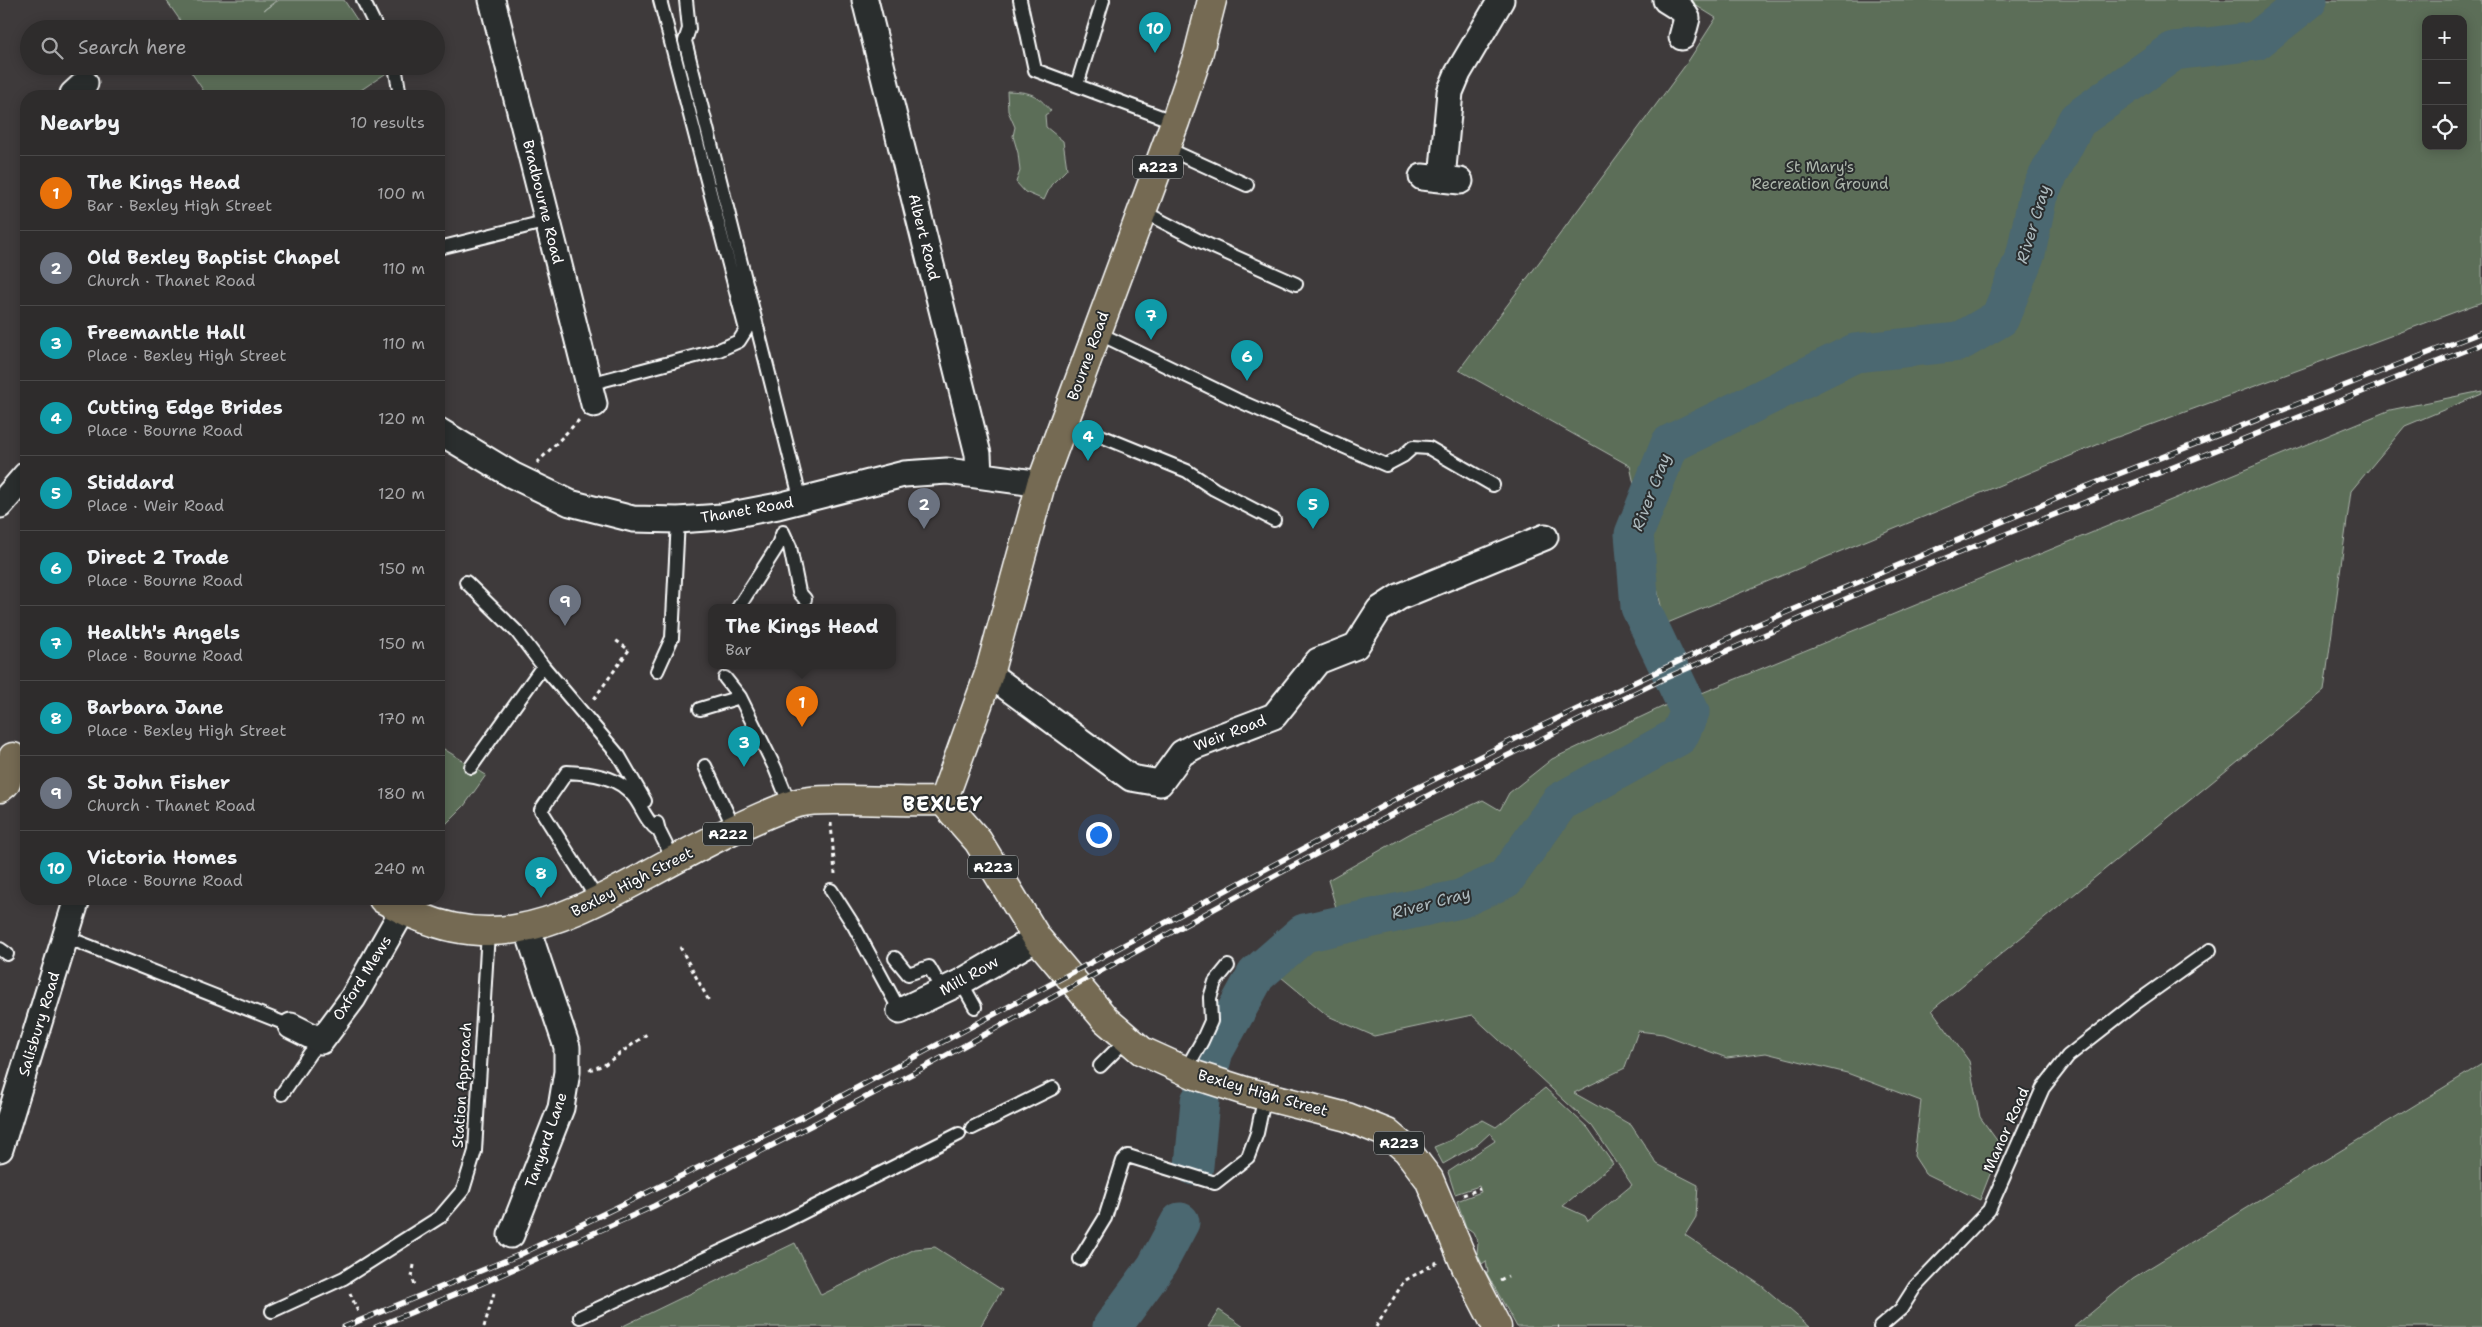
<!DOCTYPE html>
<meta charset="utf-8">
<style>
:root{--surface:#2e2c2c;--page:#363434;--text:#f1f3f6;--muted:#a7a7a9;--line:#494848;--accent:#95b2f1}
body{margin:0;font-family:"Shantell Sans",sans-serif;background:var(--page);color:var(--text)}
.controls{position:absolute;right:15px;top:15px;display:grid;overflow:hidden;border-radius:10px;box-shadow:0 2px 12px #0003}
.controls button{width:45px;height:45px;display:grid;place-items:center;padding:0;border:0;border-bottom:1px solid var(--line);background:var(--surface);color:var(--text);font:25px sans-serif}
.you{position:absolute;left:1098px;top:834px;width:18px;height:18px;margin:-12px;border:4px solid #fff;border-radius:50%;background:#1a73e8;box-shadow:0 0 0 8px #1a73e833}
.badge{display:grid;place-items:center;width:32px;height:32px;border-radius:50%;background:var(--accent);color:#fff;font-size:16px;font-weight:700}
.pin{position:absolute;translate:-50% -41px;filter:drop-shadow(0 1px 2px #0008)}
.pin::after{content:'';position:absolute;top:26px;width:18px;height:15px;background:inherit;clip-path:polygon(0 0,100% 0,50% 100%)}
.popup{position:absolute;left:708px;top:604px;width:188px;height:65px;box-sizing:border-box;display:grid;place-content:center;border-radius:10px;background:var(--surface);filter:drop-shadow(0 1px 4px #0005);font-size:16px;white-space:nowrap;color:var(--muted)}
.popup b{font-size:19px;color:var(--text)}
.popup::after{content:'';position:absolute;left:50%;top:100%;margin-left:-10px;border:10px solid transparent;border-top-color:var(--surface)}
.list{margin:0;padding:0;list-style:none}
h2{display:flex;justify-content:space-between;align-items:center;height:65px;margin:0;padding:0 20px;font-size:21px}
h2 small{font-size:16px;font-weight:400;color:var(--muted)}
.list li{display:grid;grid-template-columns:32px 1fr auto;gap:15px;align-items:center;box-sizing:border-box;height:75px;padding:0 20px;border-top:1px solid var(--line)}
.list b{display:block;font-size:19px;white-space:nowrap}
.list p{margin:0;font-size:16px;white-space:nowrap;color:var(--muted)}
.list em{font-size:16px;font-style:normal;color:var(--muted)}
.icon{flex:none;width:28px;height:28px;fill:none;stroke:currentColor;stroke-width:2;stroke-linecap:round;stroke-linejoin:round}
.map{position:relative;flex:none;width:2482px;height:1327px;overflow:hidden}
.search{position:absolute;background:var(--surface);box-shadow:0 2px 12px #0003;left:20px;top:20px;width:425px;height:55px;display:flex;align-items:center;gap:12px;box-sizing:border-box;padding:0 18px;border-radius:28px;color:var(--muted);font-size:19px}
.panel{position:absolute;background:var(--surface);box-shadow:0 2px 12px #0003;left:20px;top:90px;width:425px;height:815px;border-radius:20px}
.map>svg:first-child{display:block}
.green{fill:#5b6e58;stroke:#adb6ac;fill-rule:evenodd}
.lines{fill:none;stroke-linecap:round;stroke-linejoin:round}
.river{stroke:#4c6771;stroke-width:39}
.service-casing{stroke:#fff;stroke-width:16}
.minor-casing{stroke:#fff;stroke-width:29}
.primary-casing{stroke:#fff;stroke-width:31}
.path{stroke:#fff;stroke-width:3;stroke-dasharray:4 4;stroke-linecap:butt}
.service{stroke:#2a2d2e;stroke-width:12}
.minor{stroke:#2a2d2e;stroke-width:25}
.primary{stroke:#746b52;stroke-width:28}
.rail-casing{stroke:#fff;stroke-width:5.5}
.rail{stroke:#2a2d2e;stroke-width:4;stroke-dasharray:11;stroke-linecap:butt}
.labels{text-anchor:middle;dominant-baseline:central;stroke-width:4;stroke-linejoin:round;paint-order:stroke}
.shield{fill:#2a2d2e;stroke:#bfc0c0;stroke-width:1}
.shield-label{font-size:14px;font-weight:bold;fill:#fff}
.park-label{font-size:15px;fill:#adb6ac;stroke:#2a2d2e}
.street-label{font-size:15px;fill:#fff;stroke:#2a2d2e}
.water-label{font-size:16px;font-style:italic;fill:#aebbbf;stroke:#2a2d2e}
.district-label{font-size:20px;font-weight:bold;letter-spacing:1px;fill:#fff;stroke:#2a2d2e}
</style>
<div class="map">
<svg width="2482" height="1327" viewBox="0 0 2482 1327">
<rect width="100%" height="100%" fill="#3e3a3b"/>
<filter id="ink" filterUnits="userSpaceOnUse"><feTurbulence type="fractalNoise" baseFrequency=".02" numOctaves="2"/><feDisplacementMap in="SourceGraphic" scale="10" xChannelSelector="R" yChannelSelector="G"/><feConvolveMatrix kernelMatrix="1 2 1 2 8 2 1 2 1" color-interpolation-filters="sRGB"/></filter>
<g filter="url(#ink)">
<path class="green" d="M166,0h111l-13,10 15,-10h65l19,29h-177z
M1687,0h795v302l-378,140 -439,182 -35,-158 -171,-96 228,-307 29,-45zM2426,19h37v127h-37z
M187,66h201l3,4 -39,26h-145z
M1007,91c23,1 29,2 44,20l-6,4 1,12 17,14 4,28 -16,16 -7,15 -19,-8 -9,-10 4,-11 -2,-18 -5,-17 2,-9 -7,-16z
M2482,391v3l-77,32 -54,65 -27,200 -392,319 37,51 11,56 21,29 -21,54 -55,-27 -11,-17 7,-55 -74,-28 -81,-20 -39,5 -64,-24 -25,-3 -13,37 -51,25 57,32 26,39 41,21 -2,32 -11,18 77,51 48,41h-293l-31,-55h2l-2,-11 -4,3 -5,-11 1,-10 -5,-11 -7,-5 -9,-26 24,-9 -2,-6 -24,8 -7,-22 47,-31 -5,-8 -12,11 -35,20 -9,-17 17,-7 19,-15 13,-5 13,7 49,-39 43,40 25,36 -50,42 22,10 3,5 44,-36 -40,-59 -120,-111 -98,21 -46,-20 -47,-39 -3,-5 27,-28 32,-8v-25l-9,-31 83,-47 72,-33 17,10 9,-17 43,-34 125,-59 20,-5 693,-285z
M439,746l47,29 -22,31 -25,25z
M2482,1064v263h-408l59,-49z
M795,1243l26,52 94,-46 20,-2 67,43 -22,37h-359z
M1219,1310l25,17h-36z"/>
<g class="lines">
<path class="river" d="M1211,1062l3,-11 42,-76 48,-42 156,-34 45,-20 55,-77 119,-66 11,-24 -50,-105 -6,-73 36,-90 185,-91 104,-11 41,-24 26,-65 12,-58 39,-75 97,-69 82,-10 52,-41
M1194,1166l6,-65
M1112,1327l44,-60 24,-45"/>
<g class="service-casing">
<path id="service" d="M363,0l14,29
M686,0l3,29 -4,12 116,460
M1020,0l15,70 140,52
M395,66l5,30
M1077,85l26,-85
M1166,148l81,37
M1142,211l58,30 96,43
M439,248l109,-27
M1096,332l141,68 149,65 17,-9 10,-9 16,1 64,37
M589,384l130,-34 20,-9 7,-11 -86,-330
M1064,421l123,50 27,18 60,31
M466,582l51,50 26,34 -72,101
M738,608l39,-61 6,-15 7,15 9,45 6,7
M543,666l76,90 26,45
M657,671l15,-33 6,-118
M725,678l15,19
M700,709l40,-12 35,71 15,37
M705,766l30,64
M657,823l2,8 15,30
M831,890l23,36 46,85
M599,902l-58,-92 26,-38c23,1 52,4 67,25 9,12 12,25 25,34
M66,937l225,89
M0,949l7,5
M895,958l13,16 21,-7 14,24
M961,982l14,25
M1100,1066l27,-27
M1185,1071l17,-30 9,-20 -1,-23 5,-16 13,-16
M282,1094l28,-41 11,-12
M972,1128l81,-40
M1080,1259l25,-41 18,-57 5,-5 87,27 33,-26 9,-24 8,-38
M272,1311l72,-33 96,-61 23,-27 12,-39 13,-219
M580,1317l204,-95 175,-88
M1880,1327l21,-18 14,-22 74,-77 54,-122 25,-32 69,-54 73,-52"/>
</g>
<g class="minor-casing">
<path id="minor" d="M492,0l102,404
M865,0l113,454 1,21
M1666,0l16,10 5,8 -5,19
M73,94l12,-11
M1422,177l38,4
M1442,179l8,-87 8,-19 43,-73
M439,431l73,44 58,28 63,16 45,1 43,-3 57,-11 126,-32 43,-3 94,13
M0,505l26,-30
M989,674l142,104 29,5 22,-30 13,-7 79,-30 44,-55 38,-15 23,-36 20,-13 146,-60
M900,1011l61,-29 76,-44
M291,1026l30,15 32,-43 50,-88
M0,1149l77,-250
M511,1235l50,-127 6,-36v-25l-40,-119"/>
</g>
<g class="primary-casing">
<path id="primary" d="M0,788l6,-5 7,-26
M943,801l46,-127 52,-190 134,-362 23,-67 14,-55
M943,801l35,40 59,97 69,82 36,31 53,24 50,16 102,26 40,16 20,17 22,29 37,88 31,60
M383,899c101,59 168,28 262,-23 46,-25 95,-52 143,-70 18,-7 38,-6 57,-6 32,0 66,2 98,1"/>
</g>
<path class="path" d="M537,463l43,-44
M594,699l35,-49 -15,-11
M831,823l4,51
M680,947l29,54
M589,1070l15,-5 43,-31
M1463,1195l17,-6
M414,1265l-2,12 4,11
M1500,1280l8,-4
M350,1293l8,19
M484,1327l10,-34
M1376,1327l28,-46 35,-20
M1558,1327h1"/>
<use href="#service" class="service"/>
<use href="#minor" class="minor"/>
<use href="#primary" class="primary"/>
<g class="rail-casing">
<path id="rail" d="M344,1327l175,-72 287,-140 609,-326 118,-59 223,-105 319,-134 407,-159
M376,1327l102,-42 176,-79 273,-140 349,-191 180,-94 205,-101 212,-93 609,-243"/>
</g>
<use href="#rail" class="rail"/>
</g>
</g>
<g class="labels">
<g class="shield">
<rect x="1133" y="155.5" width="50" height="23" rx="4"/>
<rect x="703" y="822.5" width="50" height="23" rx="4"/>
<rect x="968" y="855.5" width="50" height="23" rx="4"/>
<rect x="1374" y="1131.5" width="50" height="23" rx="4"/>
</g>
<g class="shield-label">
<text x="1158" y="167">A223</text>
<text x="728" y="834">A222</text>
<text x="993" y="867">A223</text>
<text x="1399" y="1143">A223</text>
</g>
<g class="park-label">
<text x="1820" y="167">St Mary's<tspan x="1820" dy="17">Recreation Ground</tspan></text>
</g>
<g class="street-label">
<text transform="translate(543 202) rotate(76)">Bradbourne Road</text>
<text transform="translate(924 237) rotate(76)">Albert Road</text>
<text transform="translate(1088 356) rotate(-70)">Bourne Road</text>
<text transform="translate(747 510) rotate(-10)">Thanet Road</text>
<text transform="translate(1230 733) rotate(-21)">Weir Road</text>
<text transform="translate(632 882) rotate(-27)">Bexley High Street</text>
<text transform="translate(969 976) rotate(-29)">Mill Row</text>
<text transform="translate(362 978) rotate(-58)">Oxford Mews</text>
<text transform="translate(39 1024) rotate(-73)">Salisbury Road</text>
<text transform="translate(462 1085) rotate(-86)">Station Approach</text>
<text transform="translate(1263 1093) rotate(16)">Bexley High Street</text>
<text transform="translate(2006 1130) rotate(-66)">Manor Road</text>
<text transform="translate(546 1140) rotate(-71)">Tanyard Lane</text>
</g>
<g class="water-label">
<text transform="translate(2033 224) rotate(-73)">River Cray</text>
<text transform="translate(1651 492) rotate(-69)">River Cray</text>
<text transform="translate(1431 903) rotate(-15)">River Cray</text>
</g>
<g class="district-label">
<text x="943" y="804">BEXLEY</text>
</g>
</g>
</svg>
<div class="controls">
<button>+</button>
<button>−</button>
<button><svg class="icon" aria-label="locate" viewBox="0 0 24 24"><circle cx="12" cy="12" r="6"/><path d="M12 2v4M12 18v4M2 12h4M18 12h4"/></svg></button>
</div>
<div class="you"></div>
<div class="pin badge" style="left:802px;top:727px;background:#e8710a">1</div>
<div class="popup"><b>The Kings Head</b>Bar</div>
<div class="pin badge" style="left:924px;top:529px;background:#6b7280">2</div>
<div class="pin badge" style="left:744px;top:767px;background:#0f9aa8">3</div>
<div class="pin badge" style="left:1088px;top:461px;background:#0f9aa8">4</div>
<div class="pin badge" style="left:1313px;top:529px;background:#0f9aa8">5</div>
<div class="pin badge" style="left:1247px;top:381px;background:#0f9aa8">6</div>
<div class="pin badge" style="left:1151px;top:340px;background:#0f9aa8">7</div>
<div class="pin badge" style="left:541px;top:898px;background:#0f9aa8">8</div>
<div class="pin badge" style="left:565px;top:626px;background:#6b7280">9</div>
<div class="pin badge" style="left:1155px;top:53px;background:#0f9aa8">10</div>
<div class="search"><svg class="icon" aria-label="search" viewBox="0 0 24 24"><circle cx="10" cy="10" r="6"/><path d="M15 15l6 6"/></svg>Search here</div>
<section class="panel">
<h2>Nearby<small>10 results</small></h2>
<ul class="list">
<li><span class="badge" style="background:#e8710a">1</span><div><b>The Kings Head</b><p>Bar · Bexley High Street</p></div><em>100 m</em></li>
<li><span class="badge" style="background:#6b7280">2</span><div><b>Old Bexley Baptist Chapel</b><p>Church · Thanet Road</p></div><em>110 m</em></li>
<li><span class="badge" style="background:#0f9aa8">3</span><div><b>Freemantle Hall</b><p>Place · Bexley High Street</p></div><em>110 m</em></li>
<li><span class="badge" style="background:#0f9aa8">4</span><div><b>Cutting Edge Brides</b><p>Place · Bourne Road</p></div><em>120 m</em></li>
<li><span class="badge" style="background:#0f9aa8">5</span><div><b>Stiddard</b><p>Place · Weir Road</p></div><em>120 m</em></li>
<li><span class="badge" style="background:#0f9aa8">6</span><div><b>Direct 2 Trade</b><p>Place · Bourne Road</p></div><em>150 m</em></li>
<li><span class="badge" style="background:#0f9aa8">7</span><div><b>Health's Angels</b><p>Place · Bourne Road</p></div><em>150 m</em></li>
<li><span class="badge" style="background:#0f9aa8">8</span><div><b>Barbara Jane</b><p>Place · Bexley High Street</p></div><em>170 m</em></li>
<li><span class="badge" style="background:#6b7280">9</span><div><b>St John Fisher</b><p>Church · Thanet Road</p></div><em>180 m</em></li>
<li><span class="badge" style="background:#0f9aa8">10</span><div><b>Victoria Homes</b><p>Place · Bourne Road</p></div><em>240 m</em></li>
</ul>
</section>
</div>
